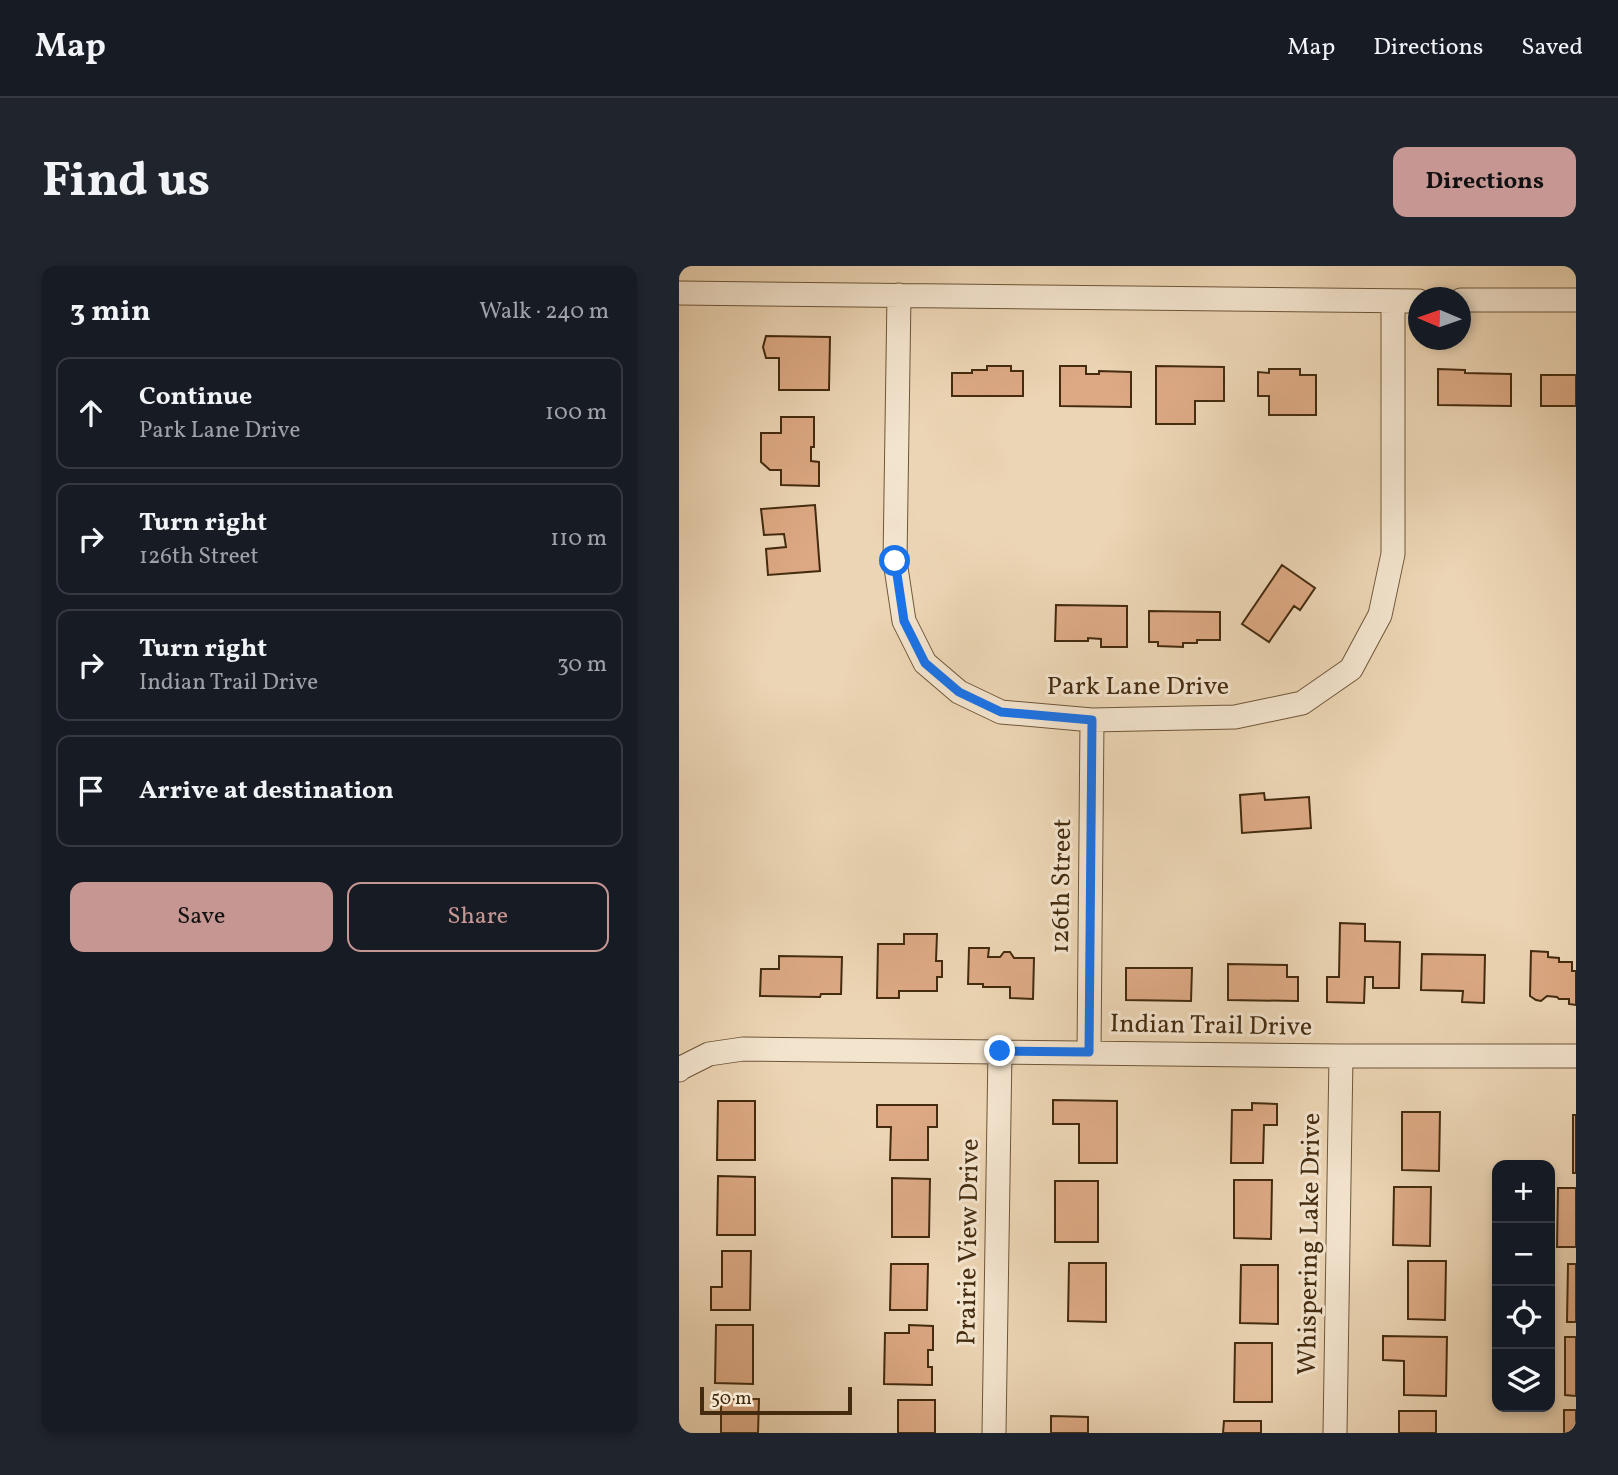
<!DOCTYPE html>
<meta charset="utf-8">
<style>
:root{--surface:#171b24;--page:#20242c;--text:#f1f3f6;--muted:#9ea1a6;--line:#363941;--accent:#c59692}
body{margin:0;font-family:Vollkorn,serif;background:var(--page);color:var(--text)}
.controls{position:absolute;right:21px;bottom:21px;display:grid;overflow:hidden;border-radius:14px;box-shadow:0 4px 10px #0003}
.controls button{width:63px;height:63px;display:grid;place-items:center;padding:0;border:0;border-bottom:2px solid var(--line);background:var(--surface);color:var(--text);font:35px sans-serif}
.compass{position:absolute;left:729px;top:21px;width:63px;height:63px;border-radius:50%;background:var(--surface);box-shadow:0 4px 10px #0003;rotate:272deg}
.scale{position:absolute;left:21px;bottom:18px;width:152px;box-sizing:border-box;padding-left:7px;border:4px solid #442b0f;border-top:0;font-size:19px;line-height:24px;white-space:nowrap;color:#442b0f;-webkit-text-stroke:5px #f3e4ce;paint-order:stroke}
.stop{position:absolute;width:21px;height:21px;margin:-16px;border:5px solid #1a73e8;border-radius:50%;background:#fff}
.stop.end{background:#1a73e8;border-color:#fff;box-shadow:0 2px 7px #0008}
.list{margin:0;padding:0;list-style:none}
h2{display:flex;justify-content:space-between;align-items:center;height:91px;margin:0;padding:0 28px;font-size:30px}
h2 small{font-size:23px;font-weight:400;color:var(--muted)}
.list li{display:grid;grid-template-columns:46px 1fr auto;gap:21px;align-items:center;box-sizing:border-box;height:112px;margin:0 14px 14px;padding:0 14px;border:2px solid var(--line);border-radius:14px}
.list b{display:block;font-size:26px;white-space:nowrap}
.list p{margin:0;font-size:23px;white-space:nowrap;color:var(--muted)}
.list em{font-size:23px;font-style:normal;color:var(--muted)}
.actions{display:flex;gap:14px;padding:21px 28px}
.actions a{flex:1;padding:16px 0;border:2px solid var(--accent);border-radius:14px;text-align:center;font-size:24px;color:var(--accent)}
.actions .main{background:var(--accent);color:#111}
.icon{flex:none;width:38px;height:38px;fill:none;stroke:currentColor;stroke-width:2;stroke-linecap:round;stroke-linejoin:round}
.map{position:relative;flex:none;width:897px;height:1167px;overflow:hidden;border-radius:14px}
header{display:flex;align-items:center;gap:42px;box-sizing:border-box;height:98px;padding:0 35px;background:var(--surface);border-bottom:2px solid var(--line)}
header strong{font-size:33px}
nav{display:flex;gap:38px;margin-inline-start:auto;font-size:24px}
.intro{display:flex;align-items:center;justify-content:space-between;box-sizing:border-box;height:168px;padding:0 42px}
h1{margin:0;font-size:49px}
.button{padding:18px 32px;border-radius:14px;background:var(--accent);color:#111;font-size:24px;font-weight:700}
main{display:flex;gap:42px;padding:0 42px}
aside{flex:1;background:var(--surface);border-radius:14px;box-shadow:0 4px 10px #0003}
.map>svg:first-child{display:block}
.building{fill:#dca984;stroke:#442b0f;stroke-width:2}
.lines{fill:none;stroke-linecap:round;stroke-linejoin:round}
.minor-casing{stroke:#6e5638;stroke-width:25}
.minor{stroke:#f3e4ce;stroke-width:23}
.route{stroke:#1a73e8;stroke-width:9}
.labels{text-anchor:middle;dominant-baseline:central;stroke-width:6;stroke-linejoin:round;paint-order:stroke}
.street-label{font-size:26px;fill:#442b0f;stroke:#f3e4ce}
</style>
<header>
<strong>Map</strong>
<nav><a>Map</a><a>Directions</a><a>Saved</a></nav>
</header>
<div class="intro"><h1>Find us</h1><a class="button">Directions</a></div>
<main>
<aside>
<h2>3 min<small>Walk · 240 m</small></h2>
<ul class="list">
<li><svg class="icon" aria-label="ahead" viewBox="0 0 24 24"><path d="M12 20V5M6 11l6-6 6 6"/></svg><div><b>Continue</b><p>Park Lane Drive</p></div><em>100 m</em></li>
<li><svg class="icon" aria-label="right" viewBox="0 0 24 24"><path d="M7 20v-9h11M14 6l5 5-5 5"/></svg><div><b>Turn right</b><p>126th Street</p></div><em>110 m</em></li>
<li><svg class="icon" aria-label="right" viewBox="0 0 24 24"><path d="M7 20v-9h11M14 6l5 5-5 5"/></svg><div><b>Turn right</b><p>Indian Trail Drive</p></div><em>30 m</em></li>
<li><svg class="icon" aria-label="arrive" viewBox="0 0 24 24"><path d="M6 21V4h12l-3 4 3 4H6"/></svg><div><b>Arrive at destination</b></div></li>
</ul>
<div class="actions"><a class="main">Save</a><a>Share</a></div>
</aside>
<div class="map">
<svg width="897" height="1167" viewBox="0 0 897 1167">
<rect width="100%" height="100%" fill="#ecd5b4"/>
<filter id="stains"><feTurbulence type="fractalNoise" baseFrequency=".00286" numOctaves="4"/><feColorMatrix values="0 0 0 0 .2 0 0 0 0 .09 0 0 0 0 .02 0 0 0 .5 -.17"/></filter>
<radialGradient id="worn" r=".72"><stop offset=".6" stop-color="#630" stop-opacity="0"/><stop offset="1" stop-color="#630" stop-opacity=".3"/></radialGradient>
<path class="building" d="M87,70l64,1 -1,53h-50v-32h-13l-3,-11z
M308,100h24v5h12v25h-71v-23h20v-3h15z
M381,100h26v8h13v-3l32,1v35l-71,-1z
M477,100l68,1v34h-29v23h-39z
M590,103h31v6h16v40h-47v-19h-11v-24l11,1z
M759,103l27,1v3l46,1v32l-73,-1z
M862,109h35v31h-35z
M102,151h33v30h-3v14l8,1v24l-38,-1v-15h-11l-9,-8v-29h20z
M136,239l5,66 -52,4 -2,-26 20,-2 -2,-13 -20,1 -3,-26z
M603,299l33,23 -15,22 -6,-4 -25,36 -27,-18z
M377,339l71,1v41h-26v-8l-13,-1v3h-33z
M470,345l71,1v28h-23v3h-14v4l-25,-1v-4h-9z
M585,527l1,7 44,-3 2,31 -69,5 -2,-38z
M661,657l25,1v17l35,1 -1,46h-26v-11h-8l-1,26 -37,-1v-25h12z
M225,668h33l-1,27h6v16h-5v14h-38v7h-22l1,-54h26z
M290,682h20l-1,9h12l4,-5h6l4,6h20l-1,41 -23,-1v-11h-27v-3h-15z
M852,685l17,1v5l11,1v4h13v9h4v34l-7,-1v-5h-10l-2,-2 -10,-1 -6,5 -5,-1 -6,-4z
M743,688l63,1 -1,48 -22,-1 1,-11 -42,-1z
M100,690l63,1 -1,37h-20l-1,3 -60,-1 1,-27h18z
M549,698l59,1v12h11v24l-70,-1z
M447,702h66l-1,33 -65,-1z
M374,834l64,1v62h-38v-39h-26z
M39,835h37v59h-38z
M573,837l25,1v21h-13l-1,38h-32l1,-53h20z
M198,839h60v22h-9v33h-38l1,-33h-14z
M723,846h38l-1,59 -37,-1z
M894,849h3v58h-3z
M39,910l37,1v58h-38z
M213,912l38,1 -1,58h-37z
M555,914h38l-1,59 -37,-1z
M376,915h43v61h-43z
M715,921h37l-1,59 -37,-1z
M879,922h18v59h-19z
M43,985h29l-1,59h-39v-23h11z
M729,995h38l-1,59 -37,-1z
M390,997h37v59l-38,-1z
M212,998h37l-1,46h-37z
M889,998h8v58h-9z
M562,999h37v59l-38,-1z
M37,1059h37v59l-38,-1z
M230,1059l24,1v24h-5v17h4v18l-48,-1 1,-51h24z
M704,1070l64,1 -1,59 -42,-1v-34l-21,-1z
M886,1071h11v59l-11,-1z
M556,1077h37v59h-38z
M42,1133h38l-1,34h-37z
M219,1134h37v33h-37z
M885,1144h12v23h-12z
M720,1145h37v22h-37z
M372,1150l37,1v16h-37z
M545,1155h37v12h-38z"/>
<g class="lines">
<g class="minor-casing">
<path id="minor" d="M0,27l740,8
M220,29l-4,266 9,60 21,42 34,29 42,20 91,8 143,-3 67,-14 49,-34 29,-54 13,-61v-253
M782,34h115
M410,787l3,-333
M0,804l2,-2 28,-14 34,-5 598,7h235
M315,1167l6,-382
M656,1167l6,-377"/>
</g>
<use href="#minor" class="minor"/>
</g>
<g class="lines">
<path class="route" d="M216,295l9,60 21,42 34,29 42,20 91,8 -3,332 -89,-1"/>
</g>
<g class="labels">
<g class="street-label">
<text x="459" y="421">Park Lane Drive</text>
<text transform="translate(383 620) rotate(-89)">126th Street</text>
<text transform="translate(532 760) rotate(1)">Indian Trail Drive</text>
<text transform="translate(290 976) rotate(-89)">Prairie View Drive</text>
<text transform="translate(631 978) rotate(-89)">Whispering Lake Drive</text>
</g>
</g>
<rect width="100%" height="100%" filter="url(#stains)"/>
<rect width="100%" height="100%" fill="url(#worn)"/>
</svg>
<div class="controls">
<button>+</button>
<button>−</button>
<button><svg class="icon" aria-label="locate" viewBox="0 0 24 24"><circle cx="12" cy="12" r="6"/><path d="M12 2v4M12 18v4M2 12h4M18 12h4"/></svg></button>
<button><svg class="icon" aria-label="layers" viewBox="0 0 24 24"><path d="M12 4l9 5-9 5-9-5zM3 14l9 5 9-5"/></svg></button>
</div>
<svg class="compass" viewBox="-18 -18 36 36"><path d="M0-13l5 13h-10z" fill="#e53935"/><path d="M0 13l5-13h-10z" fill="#9ea1a6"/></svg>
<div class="scale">50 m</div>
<div class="stop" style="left:216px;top:295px"></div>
<div class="stop end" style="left:321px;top:785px"></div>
</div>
</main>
